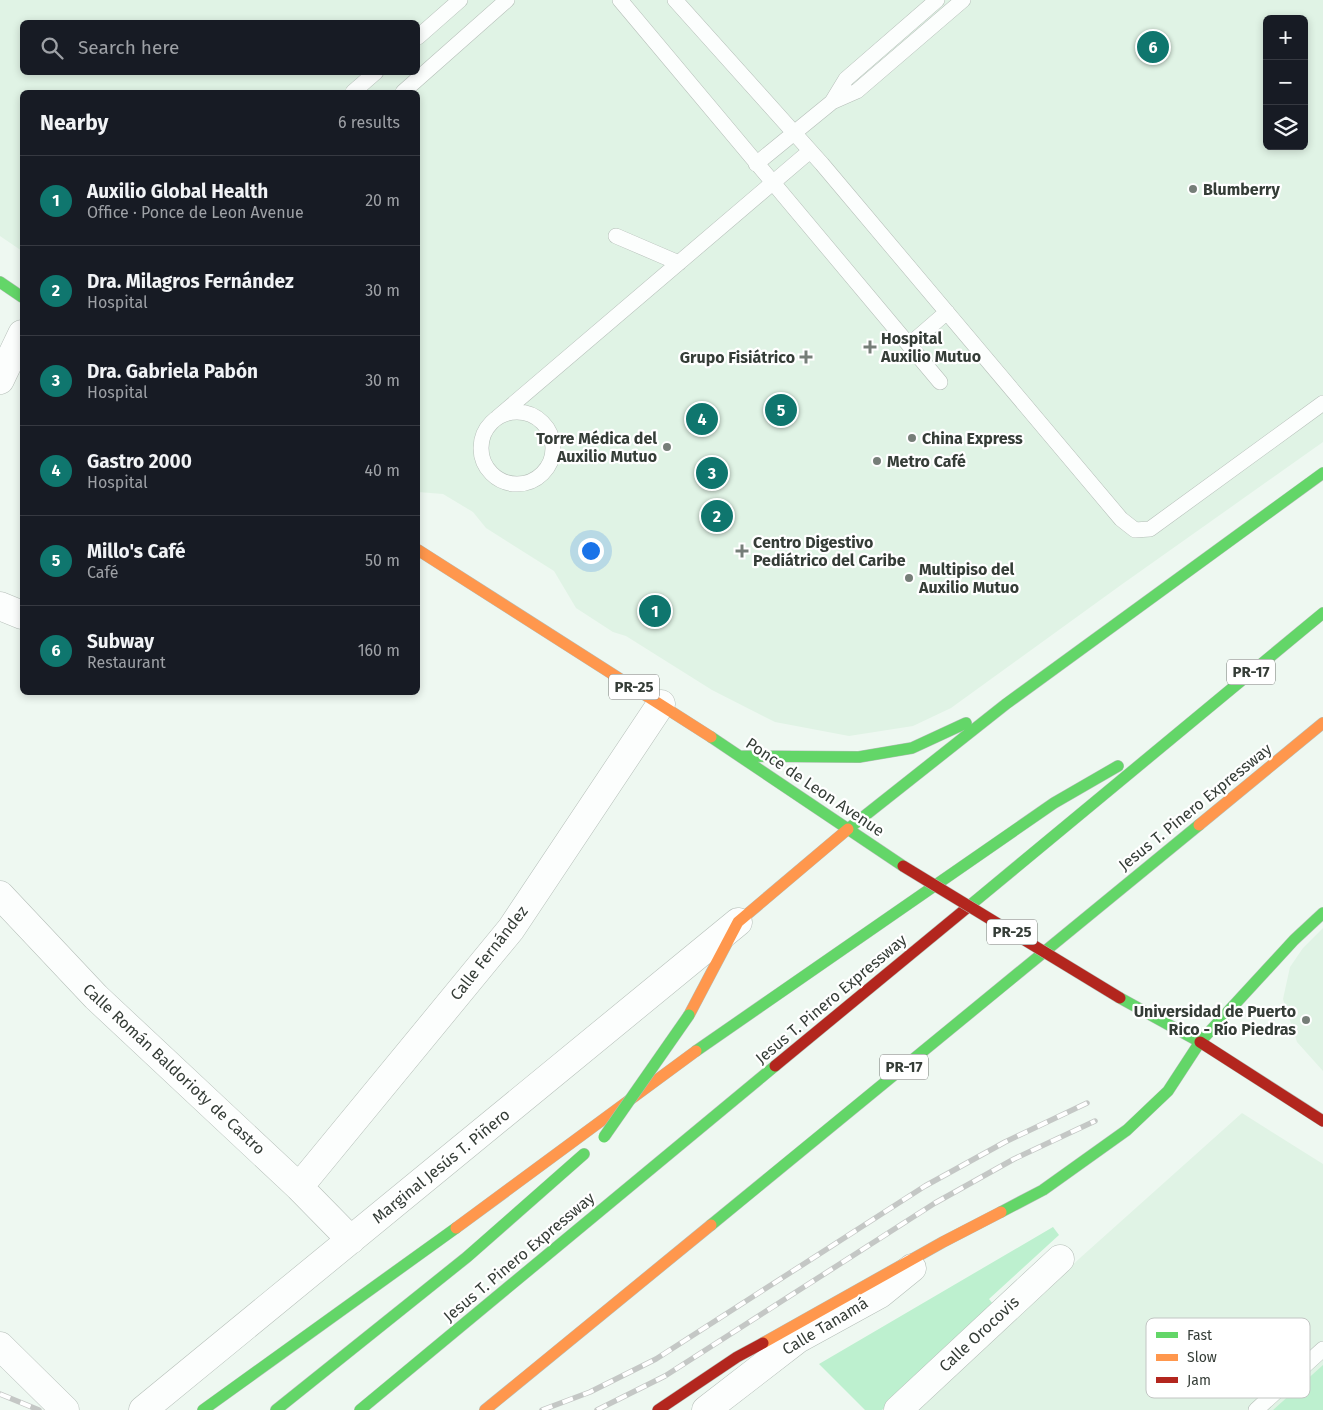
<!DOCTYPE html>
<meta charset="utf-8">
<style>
:root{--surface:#171b24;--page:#242831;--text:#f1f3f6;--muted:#9ea1a6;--line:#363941;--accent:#0f766e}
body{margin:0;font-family:"Fira Sans",sans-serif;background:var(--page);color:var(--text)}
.controls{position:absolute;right:15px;top:15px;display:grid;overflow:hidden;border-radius:8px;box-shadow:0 2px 8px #0003}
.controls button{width:45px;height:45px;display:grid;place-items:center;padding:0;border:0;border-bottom:1px solid var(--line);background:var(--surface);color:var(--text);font:25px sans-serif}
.you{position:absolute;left:590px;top:550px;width:18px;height:18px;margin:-12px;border:4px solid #fff;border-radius:50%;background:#1a73e8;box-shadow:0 0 0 8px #1a73e833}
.badge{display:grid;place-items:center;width:32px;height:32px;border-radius:50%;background:var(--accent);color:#fff;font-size:16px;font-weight:700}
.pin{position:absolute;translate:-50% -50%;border:2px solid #fff;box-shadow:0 1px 5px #0006}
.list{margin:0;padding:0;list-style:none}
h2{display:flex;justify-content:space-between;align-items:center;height:65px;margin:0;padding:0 20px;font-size:21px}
h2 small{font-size:16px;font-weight:400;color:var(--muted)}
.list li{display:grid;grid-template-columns:32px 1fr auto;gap:15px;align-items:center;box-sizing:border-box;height:90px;padding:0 20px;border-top:1px solid var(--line)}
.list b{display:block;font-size:19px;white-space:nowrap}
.list p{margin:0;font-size:16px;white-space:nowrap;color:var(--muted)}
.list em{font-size:16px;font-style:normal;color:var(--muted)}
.icon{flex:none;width:28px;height:28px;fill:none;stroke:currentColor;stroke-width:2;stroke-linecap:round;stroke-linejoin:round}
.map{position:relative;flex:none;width:1323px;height:1410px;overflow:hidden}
.search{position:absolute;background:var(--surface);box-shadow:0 2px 8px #0003;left:20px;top:20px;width:400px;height:55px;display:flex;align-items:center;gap:12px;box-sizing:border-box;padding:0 18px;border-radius:8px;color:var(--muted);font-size:19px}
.panel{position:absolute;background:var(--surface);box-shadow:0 2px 8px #0003;left:20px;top:90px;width:400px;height:605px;border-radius:8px}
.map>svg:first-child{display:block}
.built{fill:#e0f3e5;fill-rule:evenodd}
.green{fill:#bdf0cf}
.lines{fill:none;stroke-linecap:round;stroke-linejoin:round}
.lane-casing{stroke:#b5beb8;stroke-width:16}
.street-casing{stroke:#b5beb8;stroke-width:29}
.fast-casing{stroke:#b5beb8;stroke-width:12}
.slow-casing{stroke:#b5beb8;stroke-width:12}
.jam-casing{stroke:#b5beb8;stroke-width:12}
.lane{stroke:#fcfefd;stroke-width:15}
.street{stroke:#fcfefd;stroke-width:28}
.fast{stroke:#63d668;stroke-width:11}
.slow{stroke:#ff974d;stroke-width:11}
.jam{stroke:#b3261e;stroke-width:11}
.rail-casing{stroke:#c4c7c5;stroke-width:5.5}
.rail{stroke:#fff;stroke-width:4;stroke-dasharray:11;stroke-linecap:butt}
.fast-bridge-casing{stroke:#b5beb8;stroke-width:12;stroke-linecap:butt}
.jam-bridge-casing{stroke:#b5beb8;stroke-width:12;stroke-linecap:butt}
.fast-bridge{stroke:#63d668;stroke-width:11}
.jam-bridge{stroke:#b3261e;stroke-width:11}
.poi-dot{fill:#767e78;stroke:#fff;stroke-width:2}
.labels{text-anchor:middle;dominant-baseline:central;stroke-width:4.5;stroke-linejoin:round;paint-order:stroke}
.shield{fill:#fff;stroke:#727773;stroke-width:1}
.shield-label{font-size:15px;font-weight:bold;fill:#353d37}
.poi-label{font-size:16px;font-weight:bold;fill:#353d37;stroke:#fff;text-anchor:start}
.street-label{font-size:16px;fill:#353d37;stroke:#fff}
.key{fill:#fff;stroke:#c2c5c3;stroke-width:1}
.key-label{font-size:14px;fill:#353d37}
</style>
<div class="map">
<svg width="1323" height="1410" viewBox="0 0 1323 1410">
<rect width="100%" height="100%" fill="#eef8f1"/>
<path class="built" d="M0,0h1323v442l-202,143 -170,123 -38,18 -64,10 -74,-14 -63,-32 -86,-54 -13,-4 -37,-24 -22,-37 -68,-43 -13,-16 -30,-18 -25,-2v-400h-396v159l-22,-15zM1267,19h37v127h-37zM22,22h396v50h-396z
M1323,928v143l-26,-29 -14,-43 7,-32 13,-19z
M1242,1113l81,51v246h-408l165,-152z"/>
<path class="green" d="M1053,1227l6,8 -70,64 4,5 -111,106h-17l-46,-46z
M1323,1365v45h-50z"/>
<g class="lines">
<g class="lane-casing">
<path id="lane" d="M620,0l320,382
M675,0l147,164 299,355 14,11 15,-1 173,-126
M418,37l42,-37
M353,92l23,-20
M403,92l104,-92
M832,102l14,-23 91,-79
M756,164l76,-62 25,-11 106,-91
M616,236l63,27
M909,345l38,-33
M481 448a36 36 0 1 1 72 0a36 36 0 1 1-72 0Z
M498,417l312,-266
M1256,1410l67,-61"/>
</g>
<g class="street-casing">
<path id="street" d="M0,380l22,-46
M0,606l22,9
M0,895l96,102 203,190 52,53
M299,1187l212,-258 150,-225
M0,1346l65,64
M143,1410l595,-488
M706,1410l92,-71 82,-45 32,-26
M898,1410l162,-151"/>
</g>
<g class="fast-casing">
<path id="fast" d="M0,282l22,15
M711,737l192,129
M740,756l119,1 53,-9 54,-25
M848,829l158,-125 317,-231
M968,907l355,-294
M1120,998l80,44
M696,1051l358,-248 64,-37
M1001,1212l42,-22 84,-60 41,-39 32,-49 94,-102 29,-27
M711,1225l488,-400
M203,1410l253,-182
M276,1410l191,-153 117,-103
M360,1410l415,-344"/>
</g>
<g class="slow-casing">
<path id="slow" d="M418,550l293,187
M1199,825l124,-102
M689,1015l49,-93 110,-93
M456,1228l240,-177
M763,1343l180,-101 58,-30
M485,1410l226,-185"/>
</g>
<g class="jam-casing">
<path id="jam" d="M1200,1042l123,79
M775,1066l193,-159
M658,1410l79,-53 26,-14"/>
</g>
<use href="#lane" class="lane"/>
<use href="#street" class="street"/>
<use href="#fast" class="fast"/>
<use href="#slow" class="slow"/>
<use href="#jam" class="jam"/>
<g class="rail-casing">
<path id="rail" d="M0,1394l39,16
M542,1410l48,-18 66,-33 269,-173 80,-44 82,-39
M597,1410l68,-34 270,-173 79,-44 81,-38"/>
</g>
<use href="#rail" class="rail"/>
<g class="fast-bridge-casing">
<path id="fast-bridge" d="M604,1137l85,-122"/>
</g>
<g class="jam-bridge-casing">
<path id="jam-bridge" d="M903,866l217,132"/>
</g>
<use href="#fast-bridge" class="fast-bridge"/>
<use href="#jam-bridge" class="jam-bridge"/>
</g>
<g class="poi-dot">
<circle cx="1193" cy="189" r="5"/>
<path d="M867.5 339.5h5v5h5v5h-5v5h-5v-5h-5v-5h5z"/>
<path d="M803.5 349.5h5v5h5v5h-5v5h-5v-5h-5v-5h5z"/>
<circle cx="912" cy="438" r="5"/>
<circle cx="667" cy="447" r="5"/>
<circle cx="877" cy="461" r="5"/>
<path d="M739.5 543.5h5v5h5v5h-5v5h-5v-5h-5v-5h5z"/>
<circle cx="909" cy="578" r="5"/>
<circle cx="1306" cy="1020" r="5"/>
</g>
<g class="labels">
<g class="shield">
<rect x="1227" y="659.5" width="48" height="25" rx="4"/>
<rect x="609" y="674.5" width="50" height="25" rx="4"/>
<rect x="987" y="919.5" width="50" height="25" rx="4"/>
<rect x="880" y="1054.5" width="48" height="25" rx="4"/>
</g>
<g class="shield-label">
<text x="1251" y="672">PR-17</text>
<text x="634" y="687">PR-25</text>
<text x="1012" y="932">PR-25</text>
<text x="904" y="1067">PR-17</text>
</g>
<g class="poi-label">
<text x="1203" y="189">Blumberry</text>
<text x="881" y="338">Hospital<tspan x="881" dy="18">Auxilio Mutuo</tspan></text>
<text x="795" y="357" text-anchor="end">Grupo Fisiátrico</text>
<text x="657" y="438" text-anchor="end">Torre Médica del<tspan x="657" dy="18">Auxilio Mutuo</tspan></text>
<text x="922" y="438">China Express</text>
<text x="887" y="461">Metro Café</text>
<text x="753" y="542">Centro Digestivo<tspan x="753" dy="18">Pediátrico del Caribe</tspan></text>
<text x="919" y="569">Multipiso del<tspan x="919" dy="18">Auxilio Mutuo</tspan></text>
<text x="1296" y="1011" text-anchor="end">Universidad de Puerto<tspan x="1296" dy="18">Rico - Río Piedras</tspan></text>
</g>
<g class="street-label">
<text transform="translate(815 787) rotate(34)">Ponce de Leon Avenue</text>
<text transform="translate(1195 807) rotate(-39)">Jesus T. Pinero Expressway</text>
<text transform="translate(489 953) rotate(-52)">Calle Fernández</text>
<text transform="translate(831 999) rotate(-40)">Jesus T. Pinero Expressway</text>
<text transform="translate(174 1069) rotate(43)">Calle Román Baldorioty de Castro</text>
<text transform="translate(441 1166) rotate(-39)">Marginal Jesús T. Piñero</text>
<text transform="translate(519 1257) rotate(-40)">Jesus T. Pinero Expressway</text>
<text transform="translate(825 1326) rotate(-31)">Calle Tanamá</text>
<text transform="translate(979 1334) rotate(-43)">Calle Orocovis</text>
</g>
</g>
<rect x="1146" y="1318" width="164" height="80" rx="8" class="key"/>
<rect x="1156" y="1332" width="22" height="6" fill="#63d668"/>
<rect x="1156" y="1354" width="22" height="7" fill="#ff974d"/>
<rect x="1156" y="1377" width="22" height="6" fill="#b3261e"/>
<g class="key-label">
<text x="1187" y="1340">Fast</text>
<text x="1187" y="1362">Slow</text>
<text x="1187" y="1385">Jam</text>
</g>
</svg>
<div class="controls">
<button>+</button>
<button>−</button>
<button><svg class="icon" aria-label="layers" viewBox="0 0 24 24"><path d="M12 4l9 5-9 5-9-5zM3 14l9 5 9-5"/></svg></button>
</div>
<div class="you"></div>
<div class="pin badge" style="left:655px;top:611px">1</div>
<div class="pin badge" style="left:717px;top:516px">2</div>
<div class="pin badge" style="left:712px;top:473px">3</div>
<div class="pin badge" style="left:702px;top:419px">4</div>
<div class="pin badge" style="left:781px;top:410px">5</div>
<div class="pin badge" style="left:1153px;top:47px">6</div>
<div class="search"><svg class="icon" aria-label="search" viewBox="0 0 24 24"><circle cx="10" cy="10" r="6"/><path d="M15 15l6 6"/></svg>Search here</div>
<section class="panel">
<h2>Nearby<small>6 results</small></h2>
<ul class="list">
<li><span class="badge">1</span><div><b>Auxilio Global Health</b><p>Office · Ponce de Leon Avenue</p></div><em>20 m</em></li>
<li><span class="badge">2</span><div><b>Dra. Milagros Fernández</b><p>Hospital</p></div><em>30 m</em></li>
<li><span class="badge">3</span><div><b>Dra. Gabriela Pabón</b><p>Hospital</p></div><em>30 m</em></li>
<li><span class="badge">4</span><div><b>Gastro 2000</b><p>Hospital</p></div><em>40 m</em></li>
<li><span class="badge">5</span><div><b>Millo's Café</b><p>Café</p></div><em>50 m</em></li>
<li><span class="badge">6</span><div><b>Subway</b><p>Restaurant</p></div><em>160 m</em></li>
</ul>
</section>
</div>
